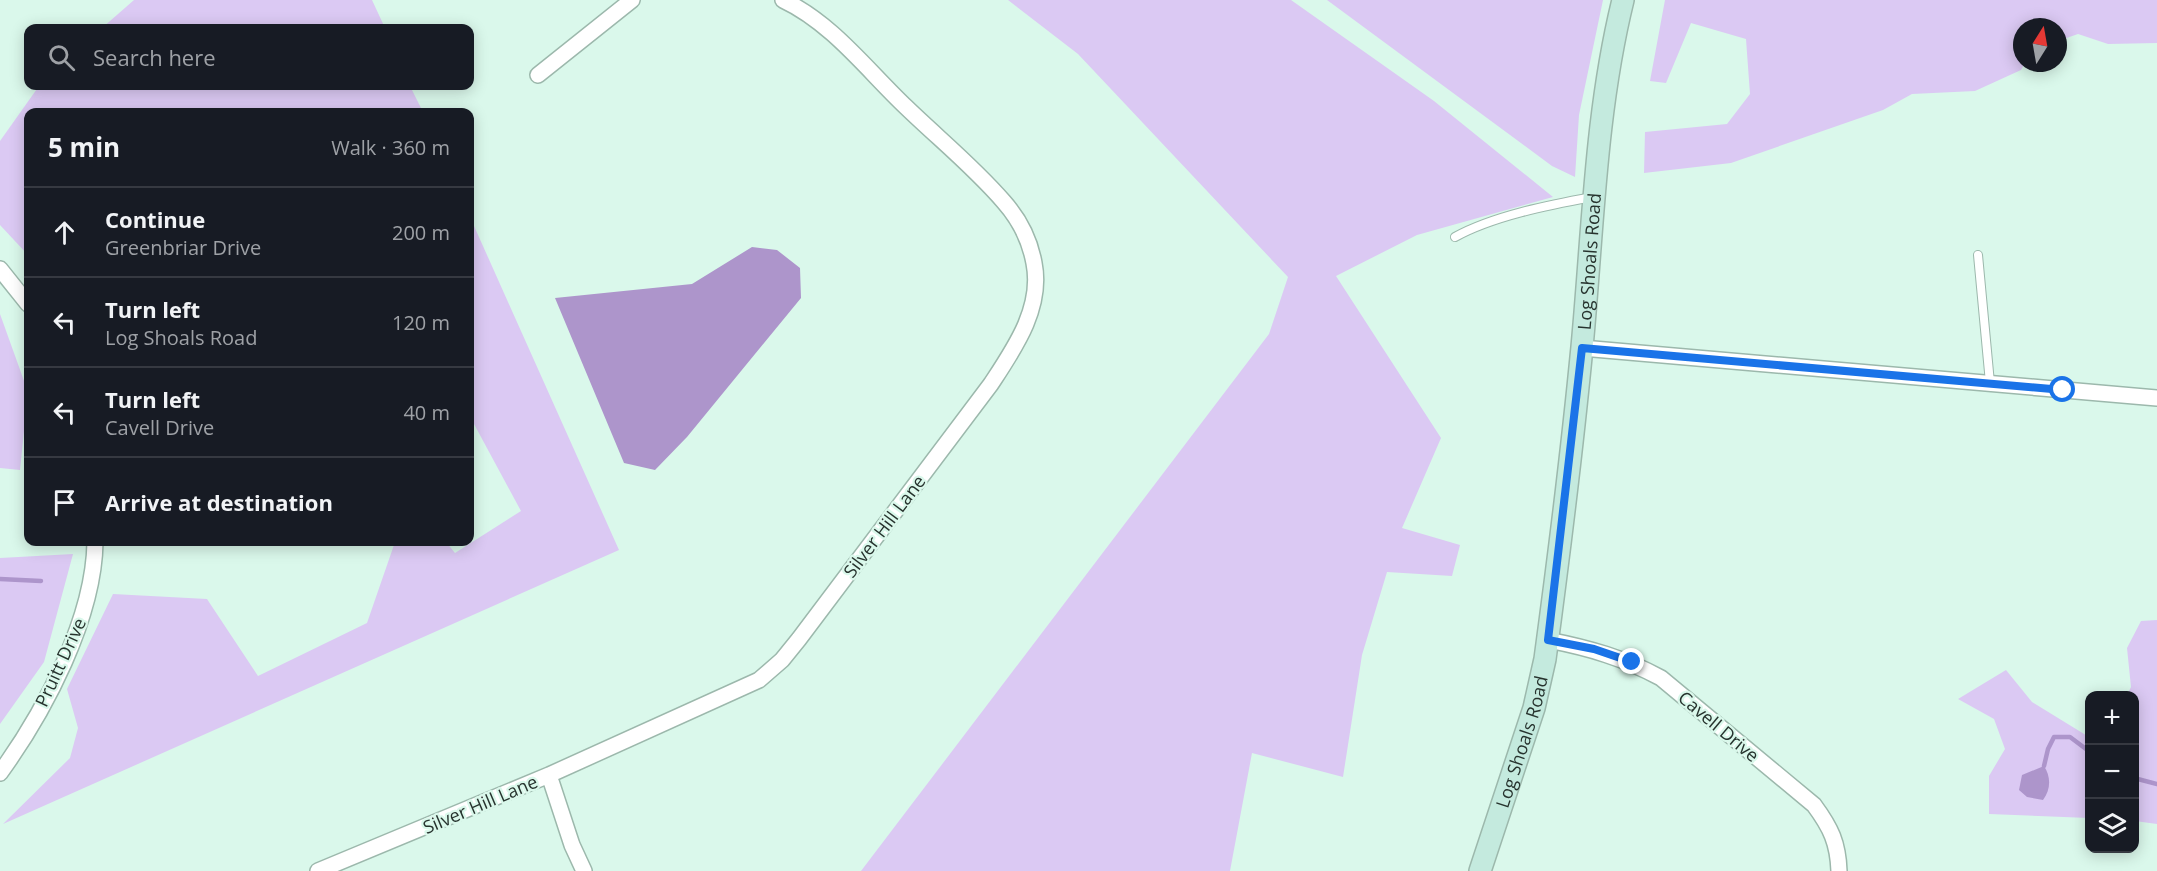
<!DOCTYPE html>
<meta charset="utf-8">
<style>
:root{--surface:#171b24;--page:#242831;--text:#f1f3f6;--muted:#9ea1a6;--line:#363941}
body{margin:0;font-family:"Open Sans",sans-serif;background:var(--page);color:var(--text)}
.controls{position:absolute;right:18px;bottom:18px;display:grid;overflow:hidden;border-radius:12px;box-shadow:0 3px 15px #0003}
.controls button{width:54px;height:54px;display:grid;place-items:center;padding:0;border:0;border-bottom:2px solid var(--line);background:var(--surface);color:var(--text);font:30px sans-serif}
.compass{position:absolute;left:2013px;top:18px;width:54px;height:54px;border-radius:50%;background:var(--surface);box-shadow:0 3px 15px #0003;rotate:11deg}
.stop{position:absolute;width:18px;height:18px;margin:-14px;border:4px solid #1a73e8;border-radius:50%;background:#fff}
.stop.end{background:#1a73e8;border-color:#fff;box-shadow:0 2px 6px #0008}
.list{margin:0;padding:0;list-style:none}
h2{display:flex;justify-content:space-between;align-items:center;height:78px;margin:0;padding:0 24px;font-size:26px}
h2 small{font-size:20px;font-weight:400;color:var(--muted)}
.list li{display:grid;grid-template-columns:39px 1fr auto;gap:18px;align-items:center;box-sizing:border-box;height:90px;padding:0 24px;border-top:2px solid var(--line)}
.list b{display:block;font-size:22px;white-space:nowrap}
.list p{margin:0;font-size:20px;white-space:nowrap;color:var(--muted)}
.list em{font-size:20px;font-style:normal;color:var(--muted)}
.icon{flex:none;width:33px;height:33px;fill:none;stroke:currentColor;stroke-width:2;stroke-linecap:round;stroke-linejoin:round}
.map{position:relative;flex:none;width:2157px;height:871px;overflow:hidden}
.search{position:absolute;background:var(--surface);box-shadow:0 3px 15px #0003;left:24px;top:24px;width:450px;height:66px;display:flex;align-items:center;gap:15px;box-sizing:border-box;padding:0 21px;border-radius:12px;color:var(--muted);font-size:22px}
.panel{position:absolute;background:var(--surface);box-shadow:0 3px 15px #0003;left:24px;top:108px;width:450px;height:438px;border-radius:12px}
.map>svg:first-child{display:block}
.green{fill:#dbc9f3}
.water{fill:#ad95cb}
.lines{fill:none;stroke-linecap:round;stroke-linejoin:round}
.stream{stroke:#ad95cb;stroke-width:4.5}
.lane-casing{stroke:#9cb8ac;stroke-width:10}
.street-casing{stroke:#9cb8ac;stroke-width:18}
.secondary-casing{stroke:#9cb8ac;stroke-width:24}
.lane{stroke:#fff;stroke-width:8}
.street{stroke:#fff;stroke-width:15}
.secondary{stroke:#c4eade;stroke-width:21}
.route{stroke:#1a73e8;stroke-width:8}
.labels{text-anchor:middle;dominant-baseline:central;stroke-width:4.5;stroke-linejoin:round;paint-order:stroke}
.street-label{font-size:18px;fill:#27332e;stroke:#daf8eb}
</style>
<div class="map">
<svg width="2157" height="871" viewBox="0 0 2157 871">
<rect width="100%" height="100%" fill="#daf8eb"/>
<path class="green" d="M134,0h238l13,28h-283z
M1008,0h283l143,101 119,96 -136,38 -81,41 105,162 -39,90 58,17 -8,31 -65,-4 -25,83 -19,122 -91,-24 -22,118h-369l408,-537 19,-57 -210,-223z
M1327,0h276l-24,115 -4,62 -23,-11z
M1665,0h492v43l-49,1 -30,-10 -20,7v-14h-36v36h3l-4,7 -46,21 -63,3 -29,16 -152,53 -87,10 1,-41 82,-8 23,-30 -4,-55 -55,-16 -25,60 -16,-2z
M39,86h371l13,26h-395v143l-28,-30v-84z
M470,217l149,333 -616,274 67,-66 8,-30 -11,-39 46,-95 94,5 51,77 109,-53 28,-81h51l9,11 66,-42 -47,-87h-4z
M0,314l28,78 -8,78 -20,-2z
M73,554l-29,108 -44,62v-166z
M2157,620v204l-22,-3 -1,-125 -7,-1 4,-8 -4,-39 14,-27z
M2006,670l26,32 57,35v81l-100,-4v-38l16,-27 -11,-30 -36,-20z"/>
<path class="water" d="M752,247l25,3 23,18 1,30 -114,139 -32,33 -31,-7 -69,-165 137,-14z
M2044,766c7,11 7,23 -1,34l-16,-3 -8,-7 3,-15z"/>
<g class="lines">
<path class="stream" d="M0,579l41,2
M2044,766l4,-17 6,-12h16l20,15
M2134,778l23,6"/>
<g class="lane-casing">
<path id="lane" d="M1455,237c38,-21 94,-32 137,-40
M1978,255l12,128"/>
</g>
<g class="street-casing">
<path id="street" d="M538,75l94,-75
M0,269l28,35
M1582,348l575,50
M1548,640c41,8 76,18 113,38l153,127c17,23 24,38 25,66
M0,773c45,-62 94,-155 95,-231
M549,775l23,70 12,26
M318,871l231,-96 210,-95 23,-20 17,-21 192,-255c23,-35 52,-76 43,-121 -4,-22 -15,-44 -30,-61 -29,-34 -66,-64 -98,-95 -39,-37 -74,-84 -123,-107"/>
</g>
<g class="secondary-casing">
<g id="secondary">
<path id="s1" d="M1480,871l54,-163 11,-49c14,-104 27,-208 37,-312 11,-116 13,-233 41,-347"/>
</g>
</g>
<use href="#lane" class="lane"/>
<use href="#street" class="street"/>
<use href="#secondary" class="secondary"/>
</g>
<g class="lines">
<path class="route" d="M1632,662l-38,-13 -46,-9 34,-292 481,42"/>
</g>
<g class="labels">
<g class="street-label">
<text stroke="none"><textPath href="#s1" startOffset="622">Log Shoals Road</textPath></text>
<text transform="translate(884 526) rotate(-53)">Silver Hill Lane</text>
<text transform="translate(60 662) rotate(-65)">Pruitt Drive</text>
<text transform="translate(1719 726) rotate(40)">Cavell Drive</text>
<text stroke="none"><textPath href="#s1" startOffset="136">Log Shoals Road</textPath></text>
<text transform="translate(480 804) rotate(-23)">Silver Hill Lane</text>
</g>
</g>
</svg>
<div class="controls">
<button>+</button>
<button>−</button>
<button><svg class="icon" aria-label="layers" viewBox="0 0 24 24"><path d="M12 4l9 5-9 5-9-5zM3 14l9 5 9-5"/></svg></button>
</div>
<svg class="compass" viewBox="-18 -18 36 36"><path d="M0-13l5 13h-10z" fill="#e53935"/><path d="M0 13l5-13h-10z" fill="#9ea1a6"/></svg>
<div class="stop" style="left:2063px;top:390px"></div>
<div class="stop end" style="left:1632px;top:662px"></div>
<div class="search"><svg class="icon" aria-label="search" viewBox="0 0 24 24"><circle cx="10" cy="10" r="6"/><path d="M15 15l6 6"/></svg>Search here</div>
<section class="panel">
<h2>5 min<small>Walk · 360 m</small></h2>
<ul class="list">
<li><svg class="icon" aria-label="ahead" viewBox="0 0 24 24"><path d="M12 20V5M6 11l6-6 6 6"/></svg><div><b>Continue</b><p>Greenbriar Drive</p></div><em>200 m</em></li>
<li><svg class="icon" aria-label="left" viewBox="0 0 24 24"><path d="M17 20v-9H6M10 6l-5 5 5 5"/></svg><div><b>Turn left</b><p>Log Shoals Road</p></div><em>120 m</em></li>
<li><svg class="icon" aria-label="left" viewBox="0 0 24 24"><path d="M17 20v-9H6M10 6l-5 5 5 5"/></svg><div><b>Turn left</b><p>Cavell Drive</p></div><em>40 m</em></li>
<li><svg class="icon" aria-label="arrive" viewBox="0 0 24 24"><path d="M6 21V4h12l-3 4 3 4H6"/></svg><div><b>Arrive at destination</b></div></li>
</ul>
</section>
</div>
